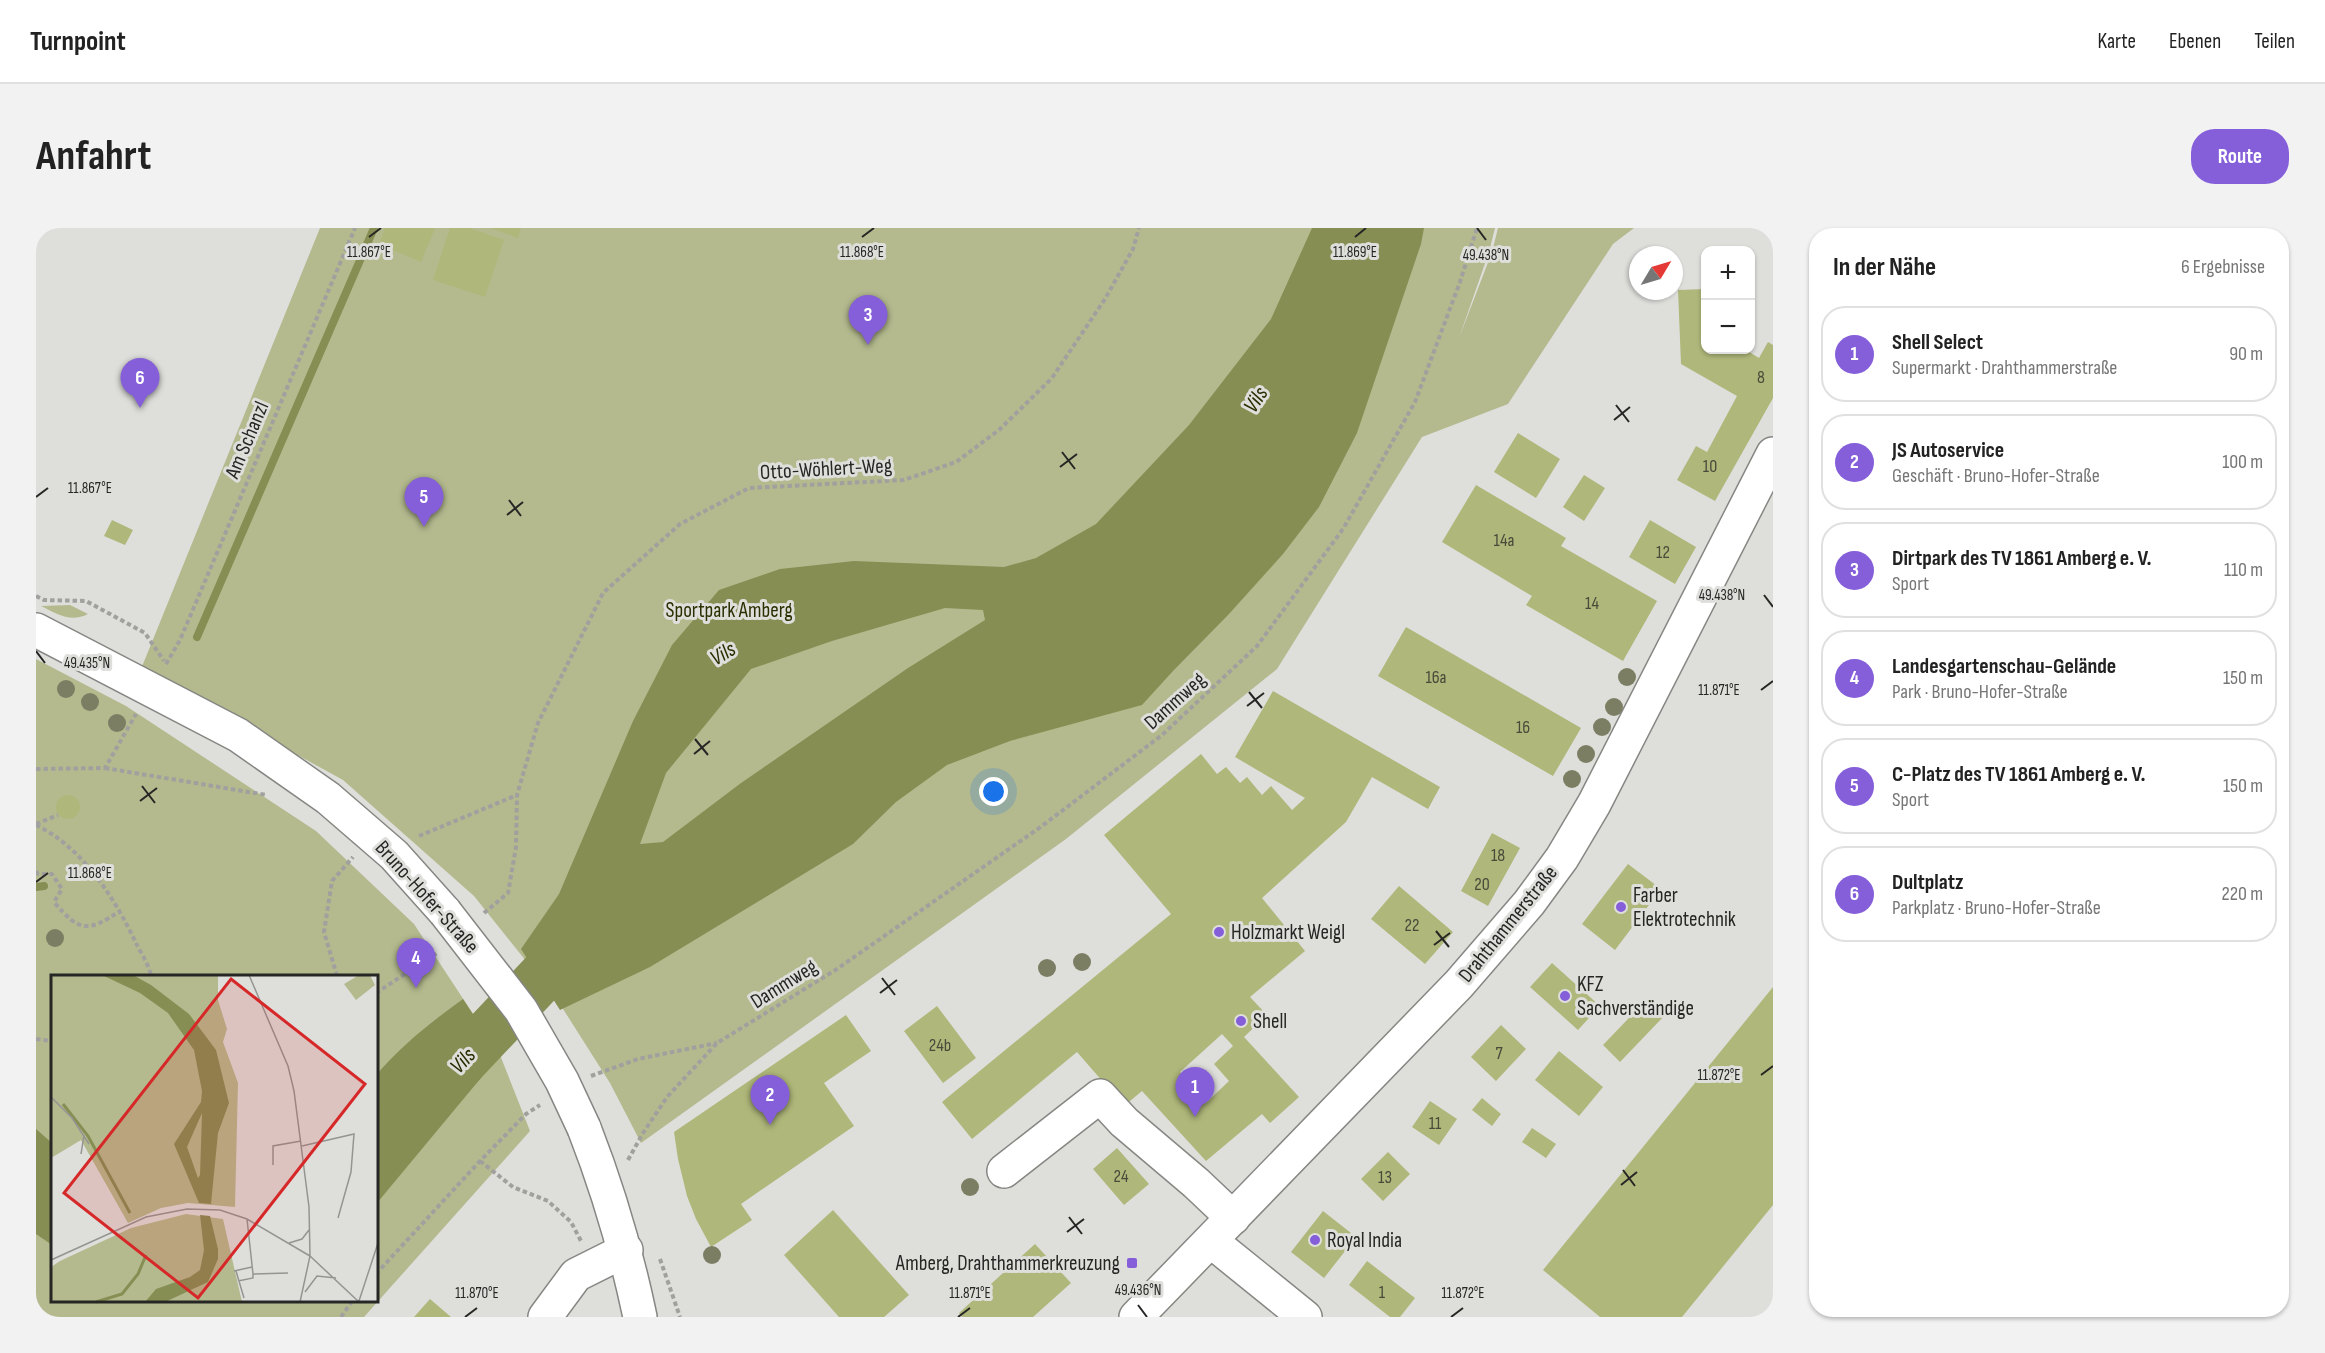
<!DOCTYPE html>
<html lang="de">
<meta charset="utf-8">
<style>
:root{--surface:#fff;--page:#f2f2f2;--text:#222;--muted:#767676;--line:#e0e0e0;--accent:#855ed9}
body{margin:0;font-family:"Sofia Sans Condensed",sans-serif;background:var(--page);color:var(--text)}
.controls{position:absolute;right:18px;top:18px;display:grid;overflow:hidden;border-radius:12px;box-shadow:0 2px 4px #0004}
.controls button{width:54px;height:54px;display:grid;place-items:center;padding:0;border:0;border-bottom:2px solid var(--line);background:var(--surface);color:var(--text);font:30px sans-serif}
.compass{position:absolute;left:1593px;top:18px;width:54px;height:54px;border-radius:50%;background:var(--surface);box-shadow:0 2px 4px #0004;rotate:52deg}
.you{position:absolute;left:958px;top:564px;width:21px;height:21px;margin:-15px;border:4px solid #fff;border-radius:50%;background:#1a73e8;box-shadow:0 0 0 9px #1a73e833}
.badge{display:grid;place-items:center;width:39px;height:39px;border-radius:50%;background:var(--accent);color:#fff;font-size:20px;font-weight:700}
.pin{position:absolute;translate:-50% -50px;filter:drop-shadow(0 2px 3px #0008)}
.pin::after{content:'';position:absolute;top:32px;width:21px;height:18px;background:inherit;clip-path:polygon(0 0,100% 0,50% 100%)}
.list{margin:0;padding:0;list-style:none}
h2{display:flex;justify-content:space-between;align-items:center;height:78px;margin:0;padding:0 24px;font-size:26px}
h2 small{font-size:20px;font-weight:400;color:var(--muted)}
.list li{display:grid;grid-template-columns:39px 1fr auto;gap:18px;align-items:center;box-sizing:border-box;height:96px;margin:0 12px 12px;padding:0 12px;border:2px solid var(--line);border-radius:24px}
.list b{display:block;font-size:22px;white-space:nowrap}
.list p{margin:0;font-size:20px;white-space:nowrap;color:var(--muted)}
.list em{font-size:20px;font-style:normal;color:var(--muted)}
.map{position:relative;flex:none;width:1737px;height:1089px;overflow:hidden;border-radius:24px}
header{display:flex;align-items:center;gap:36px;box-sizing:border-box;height:84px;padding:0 30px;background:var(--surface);border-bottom:2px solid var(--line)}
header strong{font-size:28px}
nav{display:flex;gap:33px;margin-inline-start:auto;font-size:21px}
.intro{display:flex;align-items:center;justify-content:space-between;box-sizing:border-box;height:144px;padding:0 36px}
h1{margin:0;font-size:42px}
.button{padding:15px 27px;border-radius:24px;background:var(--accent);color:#fff;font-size:21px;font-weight:700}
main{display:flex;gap:36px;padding:0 36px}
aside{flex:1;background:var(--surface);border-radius:24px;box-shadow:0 2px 4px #0004}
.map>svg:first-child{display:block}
.green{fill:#b4ba8e;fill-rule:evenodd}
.water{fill:#878e53;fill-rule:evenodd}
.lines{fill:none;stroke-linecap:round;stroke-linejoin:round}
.stream{stroke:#878e53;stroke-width:8}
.river{stroke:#878e53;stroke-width:50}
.building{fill:#afb77a;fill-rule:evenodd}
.minor-casing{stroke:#868683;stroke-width:36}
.major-casing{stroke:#868683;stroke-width:36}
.path{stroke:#a0a19e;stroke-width:4;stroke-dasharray:4.5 3;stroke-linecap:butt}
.minor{stroke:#fff;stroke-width:33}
.major{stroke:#fff;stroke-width:33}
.major-bridge-casing{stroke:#868683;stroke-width:36;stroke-linecap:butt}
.major-bridge{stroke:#fff;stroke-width:33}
.tree{fill:#7c7e63}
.ticks{fill:none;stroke:#262725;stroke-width:2}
.poi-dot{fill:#855ed9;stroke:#dedfdb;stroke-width:2}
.labels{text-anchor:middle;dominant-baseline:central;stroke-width:6;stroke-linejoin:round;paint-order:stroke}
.number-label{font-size:18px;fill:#484b3a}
.street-label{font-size:21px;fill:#262725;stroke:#dedfdb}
.park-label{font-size:21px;fill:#2b2f00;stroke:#dedfdb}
.poi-label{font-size:21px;fill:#262725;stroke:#dedfdb;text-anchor:start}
.water-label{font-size:22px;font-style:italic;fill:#292d00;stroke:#dedfdb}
.inset-river{fill:none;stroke:#878e53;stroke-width:3}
.inset-road{fill:none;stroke:#949592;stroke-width:1.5}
.view{fill:#d62828;fill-opacity:0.15;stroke:#d62828;stroke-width:3}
.inset-edge{fill:none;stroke:#262725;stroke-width:3}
.ticks-label{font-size:15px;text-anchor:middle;fill:#262725;stroke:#dedfdb;stroke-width:6;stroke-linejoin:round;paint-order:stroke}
</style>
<header>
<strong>Turnpoint</strong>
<nav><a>Karte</a><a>Ebenen</a><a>Teilen</a></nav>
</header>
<div class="intro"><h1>Anfahrt</h1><a class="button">Route</a></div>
<main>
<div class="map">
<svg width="1737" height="1089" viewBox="0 0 1737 1089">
<rect width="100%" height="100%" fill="#dedfdb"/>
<path class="green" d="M284,0h1175l-6,24 -30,86 33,-86 6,-24h136l-21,16 -105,160 -86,33 -145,232 -211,170 -425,304 -31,-60 -52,-82 -84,-105 -131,-116 -202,-111z
M34,377l18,9c-17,9 -31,0 -47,-8z
M0,431l90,47 190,125 98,93 86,131 30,76 -166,186h-328zM16,748h324v324h-324z"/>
<path class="water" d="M1276,0h112l-3,16 -64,189 -38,74 -36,47 -54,60 -56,57 -31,34 -132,36 -63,24 -51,37 -43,42 -203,123 -90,43 -39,-61 38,-55 74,-173 39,-76 47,-55 61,-21 74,-8 150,6 32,-9 60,-34 93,-99 82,-106zM909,380l38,2 2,10 -77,48 -167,115 -78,59 -23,2 26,-71 85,-104 81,-28z
M427,771l37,56 -123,148v-129c25,-29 54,-52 86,-75z
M0,901l16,14v102l-16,-11z"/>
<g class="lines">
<path class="stream" d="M161,409l177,-409
M0,659l8,-1"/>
<path class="river" d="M340,925l199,-211 14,-8"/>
</g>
<path class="building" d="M349,0h50l-14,34 -42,-18z
M414,0h19l35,12 -19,57 -52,-17z
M455,0h30l-3,10z
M1670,61v61h40l13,8 9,-16 5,3v53l-58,103 -38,-21 19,-34 11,6 30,-56 -56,-32 -3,-74z
M1482,205l42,26 -24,39 -42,-26z
M1548,247l21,13 -21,33 -21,-14z
M1440,257l90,53 -5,8 96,55 -34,60 -97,-56 6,-9 -90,-54z
M76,292l21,10 -8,15 -21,-9z
M1614,292l46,27 -21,37 -46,-27z
M1370,399l175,101 -28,48 -175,-100z
M1237,463l167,96 -12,22 -56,-32 -26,45 -84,76 43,53 -55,46 17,18 -23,22 55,60 -29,26 -8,-9 -56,47 -64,-70 -18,15 -47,-54 -105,87 -30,-37 229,-188 -67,-79 97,-81 16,20 9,-7 14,16 7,-6 15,18 9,-9 21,24 13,-12 -70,-41zM1186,806l11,12 -19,18 15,17 -22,21 -27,-30z
M20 579a12 12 0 1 1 24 0a12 12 0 1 1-24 0Z
M1456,605l28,15 -32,58 -27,-15z
M1592,636l33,25 -46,61 -33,-26z
M1363,658l54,46 -28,32 -54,-45z
M1516,735l48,43 -22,24 -48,-43z
M1737,759v218l-91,112h-82l-57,-47z
M1613,769l17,17 -46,48 -17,-17z
M901,778l39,52 -33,25 -39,-52z
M810,787l25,36 -47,32 30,43 -113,78 11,16 -41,27 -15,-28 -9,-23 -9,-37 -4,-27z
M1465,797l25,24 -30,32 -25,-24z
M1523,823l44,36 -24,29 -44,-36z
M1446,870l19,16 -9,12 -20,-16z
M1394,873l27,18 -18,26 -27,-18z
M1496,900l24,16 -10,14 -24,-16z
M1081,920l32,36 -25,21 -31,-36z
M1352,924l22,22 -27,27 -22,-22z
M797,982l76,85 -25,22h-45l-55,-62z
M1287,983l33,26 -32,41 -33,-26z
M999,1016l36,39 -38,34h-71l-3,-4z
M1331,1033l48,37 -15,19h-10l-41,-32z
M394,1071l21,18h-37z"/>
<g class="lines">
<g class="minor-casing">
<path id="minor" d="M968,943l96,-75 24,26 72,61 37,35
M1175,1013l94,76
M509,1089l31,-42 50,-25"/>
</g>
<g class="major-casing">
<path id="major" d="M0,402l202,105 90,63 66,57 51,57
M548,900c25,64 42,122 56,189
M1100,1089l323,-333 70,-81 33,-45 32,-54 179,-350"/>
</g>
<path class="path" d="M0,368l8,4 42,1 59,32 19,28
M130,436l14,-24 175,-412
M69,540l162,27
M0,541l69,-1 31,-54
M0,596l22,-9
M0,597c47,23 78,72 100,118 5,10 13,22 15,33
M383,608l98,-41
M0,643l2,3h14l10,15 -8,13c26,31 34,30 66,9
M448,685l24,-20 8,-46 1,-52 21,-72 65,-130 77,-69 69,-36 155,-8 52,-18 43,-32 53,-52 53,-79 28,-50 6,-21
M301,748l-13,-44 8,-51 21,-24
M340,765l61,-40
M0,811l16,2
M555,848l47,-17 79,-16
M592,932l15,-27 24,-36 50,-54 120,-74 205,-143 120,-91 95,-89 86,-117 72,-127 45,-120 17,-54
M444,933l33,26 35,14 23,21 10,19
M624,1031l20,58
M340,1046l104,-113 46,-47 14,-9
M305,1089l12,-17"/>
<use href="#minor" class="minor"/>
<use href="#major" class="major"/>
<g class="major-bridge-casing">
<path id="major-bridge" d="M409,684l76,98 41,71 22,47"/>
</g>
<use href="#major-bridge" class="major-bridge"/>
</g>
<g class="tree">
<circle cx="1591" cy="449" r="9"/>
<circle cx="30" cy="461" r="9"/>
<circle cx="54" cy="474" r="9"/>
<circle cx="1578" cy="479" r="9"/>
<circle cx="81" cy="495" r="9"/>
<circle cx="1566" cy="499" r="9"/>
<circle cx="1550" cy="526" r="9"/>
<circle cx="1536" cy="551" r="9"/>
<circle cx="19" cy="710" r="9"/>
<circle cx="1046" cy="734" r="9"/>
<circle cx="1011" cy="740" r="9"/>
<circle cx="934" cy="959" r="9"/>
<circle cx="676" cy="1027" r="9"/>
</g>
<path class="ticks" d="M1441,0l9,12M333,9l12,-9M826,9l12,-9M1319,9l11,-9M1580,177l13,17M1578,192l16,-13M1026,224l13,17M1024,239l17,-13M0,269l12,-9M473,272l12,16M471,287l16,-13M1728,367l9,12M0,423l9,12M1725,462l12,-9M1213,464l13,16M1211,478l17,-13M659,511l13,16M658,526l16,-13M106,558l13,17M104,573l17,-13M0,654l12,-9M1400,703l13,16M1398,717l16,-12M846,750l13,17M844,765l17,-13M1725,847l12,-9M1587,942l12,16M1585,957l16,-13M1033,989l13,17M1031,1004l17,-13M1102,1077l9,12M429,1089l12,-9M922,1089l12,-9M1415,1089l12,-9"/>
<g class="poi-dot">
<circle cx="1585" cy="679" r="6"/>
<circle cx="1183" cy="704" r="6"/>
<circle cx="1529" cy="768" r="6"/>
<circle cx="1205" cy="793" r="6"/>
<circle cx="1279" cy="1012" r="6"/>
<rect x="1090" y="1029" width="12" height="12" rx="3"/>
</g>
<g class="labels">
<g class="number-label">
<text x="1725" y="149">8</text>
<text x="1674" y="238">10</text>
<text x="1468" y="312">14a</text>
<text x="1627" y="324">12</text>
<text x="1556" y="375">14</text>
<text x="1400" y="449">16a</text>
<text x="1487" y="499">16</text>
<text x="1462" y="627">18</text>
<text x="1446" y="656">20</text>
<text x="1376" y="697">22</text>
<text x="904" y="817">24b</text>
<text x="1463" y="825">7</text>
<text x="1399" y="895">11</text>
<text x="1085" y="948">24</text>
<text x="1349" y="949">13</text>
<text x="1346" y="1064">1</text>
</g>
<g class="street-label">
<text transform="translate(211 212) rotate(-67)">Am Schanzl</text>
<text transform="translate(790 241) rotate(-3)">Otto-Wöhlert-Weg</text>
<text transform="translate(1139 473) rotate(-42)">Dammweg</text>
<text transform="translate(391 669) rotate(48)">Bruno-Hofer-Straße</text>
<text transform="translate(1472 696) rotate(-51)">Drahthammerstraße</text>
<text transform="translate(748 756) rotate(-32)">Dammweg</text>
</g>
<g class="park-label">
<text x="693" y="382">Sportpark Amberg</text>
</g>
<g class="poi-label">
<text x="1597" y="667">Farber<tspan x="1597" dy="24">Elektrotechnik</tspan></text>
<text x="1195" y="704">Holzmarkt Weigl</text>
<text x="1541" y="756">KFZ<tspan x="1541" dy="24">Sachverständige</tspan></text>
<text x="1217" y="793">Shell</text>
<text x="1291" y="1012">Royal India</text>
<text x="1084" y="1035" text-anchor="end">Amberg, Drahthammerkreuzung</text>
</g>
<g class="water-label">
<text transform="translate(1220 172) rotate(-57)">Vils</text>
<text transform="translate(687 426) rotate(-31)">Vils</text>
<text transform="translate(427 833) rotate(-47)">Vils</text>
</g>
</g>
<g transform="translate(15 747)">
<rect width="327" height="327" fill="#dedfdb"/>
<path d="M0,0h167v25l9,29 -4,13 15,41 -3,124 -47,-4 -27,5 -33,15 -47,-83 -30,18zM308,0h11l5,10 -19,15 -12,-16zM135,239l37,5 19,83h-191v-35l9,-6 71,-33z" fill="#b4ba8e"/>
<path d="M51,0h31l18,10 38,29 27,36 13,53 -11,30 -7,71 -12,-1 -25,-59 27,-42 1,-11 -8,-41 -26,-37 -28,-20zM151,138l-2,62 -2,3 -11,-31zM149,240l10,1 8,33v10l-10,23 -43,20h-20l11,-13 34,-12 10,-7 4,-20z" fill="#878e53" fill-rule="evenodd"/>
<path class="inset-river" d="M12,129l25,32 42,77M45,327l26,-8 16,-20 8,-19"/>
<path class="inset-road" d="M198,0l39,91 6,25 15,116 1,49 -10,46M0,122l21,21 17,26M251,171l52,-12 -3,38 -13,46M30,179l3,-19M222,190v-19l28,-5M196,244l6,55 35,-1M238,268l13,-4 7,-9M259,281l49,46M0,285l95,-43 41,-8 33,1 27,9 63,37M183,296l18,-4M185,296l8,27M187,306l15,-3v-4M254,317l12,-16 19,2M308,326l19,-58"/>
<path class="view" d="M180,4l134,105 -167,214 -134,-105z"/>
<rect width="327" height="327" class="inset-edge"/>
</g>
<g class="ticks-label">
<text x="333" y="29">11.867°E</text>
<text x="826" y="29">11.868°E</text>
<text x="1319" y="29">11.869°E</text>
<text x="1450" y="32">49.438°N</text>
<text x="54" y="265">11.867°E</text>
<text x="1686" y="372">49.438°N</text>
<text x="51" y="440">49.435°N</text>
<text x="1683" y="467">11.871°E</text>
<text x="54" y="650">11.868°E</text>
<text x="1683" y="852">11.872°E</text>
<text x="1102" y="1067">49.436°N</text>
<text x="441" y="1070">11.870°E</text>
<text x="934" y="1070">11.871°E</text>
<text x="1427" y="1070">11.872°E</text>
</g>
</svg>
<div class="controls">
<button>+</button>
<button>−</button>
</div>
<svg class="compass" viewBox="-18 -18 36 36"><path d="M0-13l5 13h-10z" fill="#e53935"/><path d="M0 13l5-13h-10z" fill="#767676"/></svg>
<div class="you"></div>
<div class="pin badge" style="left:1159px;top:889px">1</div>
<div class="pin badge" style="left:734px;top:897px">2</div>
<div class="pin badge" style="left:832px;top:117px">3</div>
<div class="pin badge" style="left:380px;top:760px">4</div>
<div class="pin badge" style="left:388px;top:299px">5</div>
<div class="pin badge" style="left:104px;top:180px">6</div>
</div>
<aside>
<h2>In der Nähe<small>6 Ergebnisse</small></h2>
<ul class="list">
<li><span class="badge">1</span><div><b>Shell Select</b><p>Supermarkt · Drahthammerstraße</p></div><em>90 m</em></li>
<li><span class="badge">2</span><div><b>JS Autoservice</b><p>Geschäft · Bruno-Hofer-Straße</p></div><em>100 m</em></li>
<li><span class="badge">3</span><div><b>Dirtpark des TV 1861 Amberg e. V.</b><p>Sport</p></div><em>110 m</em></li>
<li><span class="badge">4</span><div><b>Landesgartenschau-Gelände</b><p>Park · Bruno-Hofer-Straße</p></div><em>150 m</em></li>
<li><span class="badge">5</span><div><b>C-Platz des TV 1861 Amberg e. V.</b><p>Sport</p></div><em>150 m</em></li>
<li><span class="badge">6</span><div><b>Dultplatz</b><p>Parkplatz · Bruno-Hofer-Straße</p></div><em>220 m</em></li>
</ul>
</aside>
</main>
